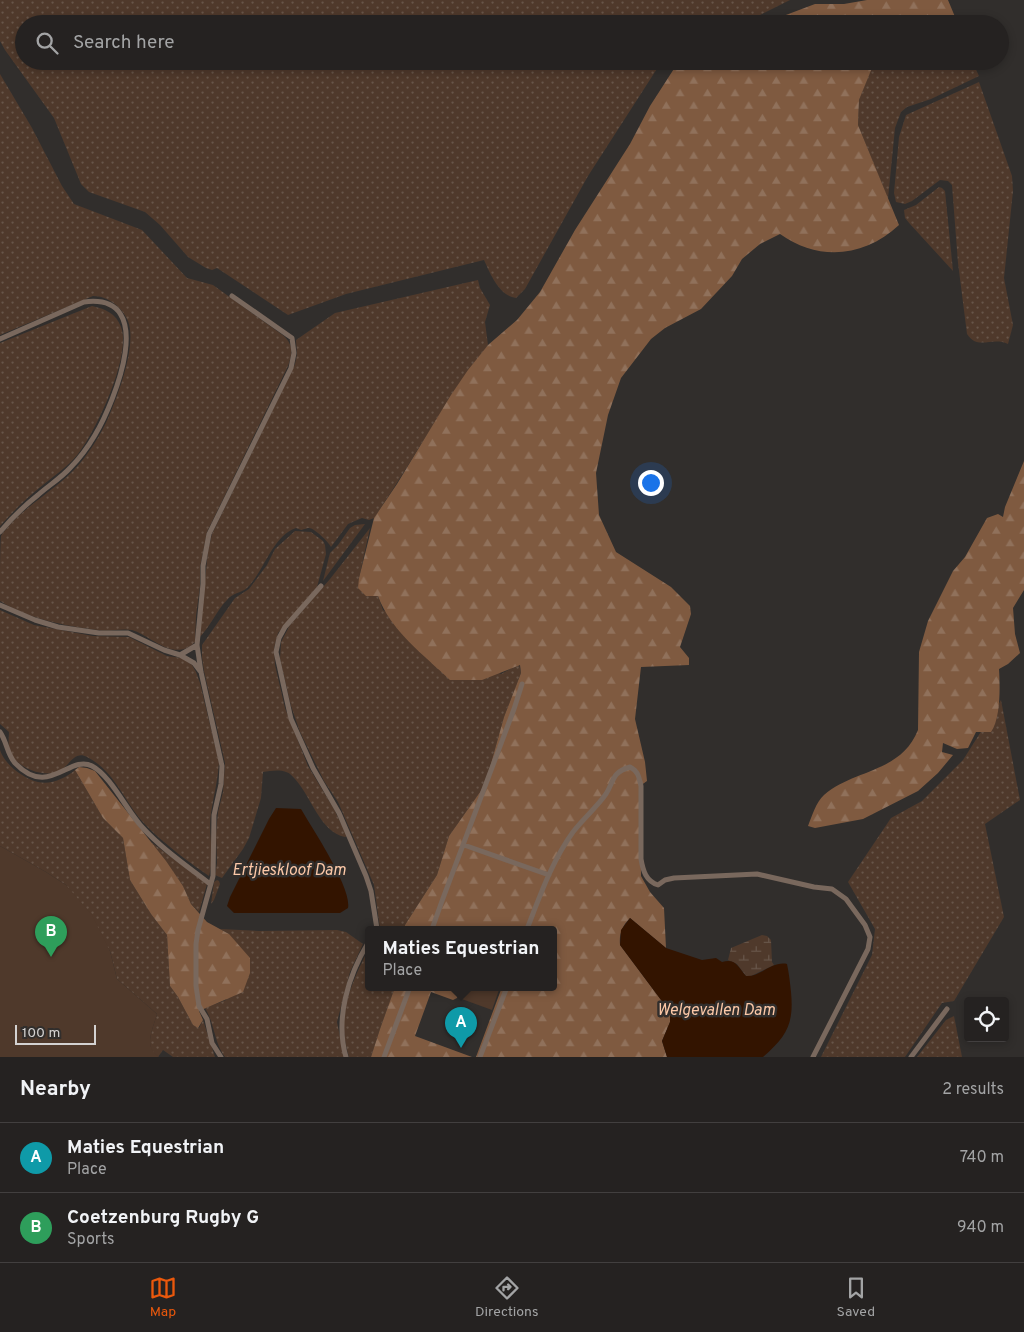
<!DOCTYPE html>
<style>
:root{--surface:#252221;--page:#312f2e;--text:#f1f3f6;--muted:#a3a4a5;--line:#423f3f;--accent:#ea580c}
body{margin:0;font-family:Overpass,sans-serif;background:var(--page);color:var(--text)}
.controls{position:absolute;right:15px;bottom:15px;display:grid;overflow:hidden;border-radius:5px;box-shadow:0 2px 8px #0003}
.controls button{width:45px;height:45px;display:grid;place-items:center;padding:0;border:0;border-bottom:1px solid var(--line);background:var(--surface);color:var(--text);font:25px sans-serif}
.scale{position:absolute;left:15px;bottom:12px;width:81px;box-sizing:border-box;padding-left:5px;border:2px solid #d4d2d1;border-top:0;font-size:14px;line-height:18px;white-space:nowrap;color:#d4d2d1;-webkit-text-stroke:4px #312e2c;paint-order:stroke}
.you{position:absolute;left:650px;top:482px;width:18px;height:18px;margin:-12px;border:4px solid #fff;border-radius:50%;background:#1a73e8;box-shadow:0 0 0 8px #1a73e833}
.badge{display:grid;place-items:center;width:32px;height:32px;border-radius:50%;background:var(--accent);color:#fff;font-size:16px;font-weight:700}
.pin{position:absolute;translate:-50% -41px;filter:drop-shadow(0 1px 2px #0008)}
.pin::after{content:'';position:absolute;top:26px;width:18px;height:15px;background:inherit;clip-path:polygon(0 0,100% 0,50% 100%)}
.popup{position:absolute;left:365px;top:926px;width:192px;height:65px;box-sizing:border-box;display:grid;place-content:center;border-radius:5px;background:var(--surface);filter:drop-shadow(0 1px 4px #0005);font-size:16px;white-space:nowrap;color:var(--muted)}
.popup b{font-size:19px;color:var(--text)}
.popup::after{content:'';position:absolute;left:50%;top:100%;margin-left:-10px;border:10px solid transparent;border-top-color:var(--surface)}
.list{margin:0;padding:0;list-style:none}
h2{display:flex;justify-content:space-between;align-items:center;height:65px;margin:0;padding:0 20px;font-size:21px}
h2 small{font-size:16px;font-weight:400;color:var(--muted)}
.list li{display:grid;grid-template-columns:32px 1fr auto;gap:15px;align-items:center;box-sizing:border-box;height:70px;padding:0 20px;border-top:1px solid var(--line)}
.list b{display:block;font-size:19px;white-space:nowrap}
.list p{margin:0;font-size:16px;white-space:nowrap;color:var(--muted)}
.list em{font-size:16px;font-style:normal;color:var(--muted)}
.icon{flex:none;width:28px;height:28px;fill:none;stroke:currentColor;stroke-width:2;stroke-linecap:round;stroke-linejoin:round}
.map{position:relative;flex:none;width:1024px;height:1057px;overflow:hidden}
.search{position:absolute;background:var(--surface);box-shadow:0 2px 8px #0003;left:15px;right:15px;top:15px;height:55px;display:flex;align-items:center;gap:12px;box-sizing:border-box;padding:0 18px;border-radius:28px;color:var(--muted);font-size:19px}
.sheet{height:205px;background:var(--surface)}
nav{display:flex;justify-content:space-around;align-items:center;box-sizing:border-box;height:70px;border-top:1px solid var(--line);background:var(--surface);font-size:14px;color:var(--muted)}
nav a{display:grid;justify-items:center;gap:2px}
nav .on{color:var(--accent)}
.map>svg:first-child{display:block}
.grass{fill:url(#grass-dots)}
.forest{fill:url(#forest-firs)}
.wetland{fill:url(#wetland-marsh)}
.pitch{fill:#4f392b}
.water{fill:#331400}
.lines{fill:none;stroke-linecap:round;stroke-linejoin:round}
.street{stroke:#79685d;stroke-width:5}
.labels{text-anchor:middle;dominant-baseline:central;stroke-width:5;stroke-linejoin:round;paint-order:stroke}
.water-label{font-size:16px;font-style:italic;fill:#fcc8a7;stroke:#312e2c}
</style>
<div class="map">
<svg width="1024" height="1057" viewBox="0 0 1024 1057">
<defs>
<pattern id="grass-dots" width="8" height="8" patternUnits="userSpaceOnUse" patternTransform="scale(1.25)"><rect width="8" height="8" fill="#4f392b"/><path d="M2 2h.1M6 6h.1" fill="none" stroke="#675549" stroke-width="1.8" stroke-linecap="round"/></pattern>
<pattern id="forest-firs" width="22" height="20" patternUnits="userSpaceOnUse" patternTransform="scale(1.25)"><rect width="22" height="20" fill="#7f5a40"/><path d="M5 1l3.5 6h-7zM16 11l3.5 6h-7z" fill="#90715b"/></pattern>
<pattern id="wetland-marsh" width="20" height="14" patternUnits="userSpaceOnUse" patternTransform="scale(1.25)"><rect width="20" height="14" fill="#4f392b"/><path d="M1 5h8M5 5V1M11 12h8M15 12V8" fill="none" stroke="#675549"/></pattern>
</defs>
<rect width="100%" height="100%" fill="#312e2c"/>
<path class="grass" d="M0,0h790l-48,24h-718v37h638l-74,115 -63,113 -9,9c-17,-2 -26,-25 -32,-38l-138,34 -58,21 -71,-47 -5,2 -6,-2 -18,-11 -28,-32 -15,-13 -56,-20 -8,-8 -27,-66 -49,-68 -5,-9z
M882,61h90l7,15 -48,23 -24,8 -6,5 -6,16 -7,71 -30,-74 1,-25 13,-33z
M0,74l32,54 30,58 12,18 68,26 45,48 26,7 71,51c10,10 8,18 4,30l-81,166 -7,35v19l-4,30 -1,26c-21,21 -43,-6 -63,-12 -11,-2 -23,2 -34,0 -33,-4 -69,-11 -98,-29 0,-12 0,-57 1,-65 1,-3 5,-6 7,-9 19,-22 45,-36 66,-57 14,-15 27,-35 35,-54 10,-23 28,-72 19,-95 -6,-14 -20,-25 -35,-25l-93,39z
M979,82l33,94 1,15 -9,87 9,47 -5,19c-16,-8 -30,7 -41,-10l-9,-71 -6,-78 -4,-4 -8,-1 -28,21 -7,3 -9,-2 -2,-9 5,-56 7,-22z
M939,187l3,1 3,3 8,80 -43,-47 -5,-6 -1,-8 12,-5z
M478,280l2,8 10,17 -5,17 3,23c-43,55 -75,116 -114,173l-5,2 -7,-2 -14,6 -17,23c-2,-5 -17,-19 -22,-19 -2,0 -7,2 -8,2l-5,-2c-24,8 -32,44 -49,60 -6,5 -15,5 -20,12 -11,11 -16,26 -28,38l9,-87 4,-17 83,-170 2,-10 -1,-14 39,-27z
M92,306c13,3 24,7 29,21 11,28 -25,104 -43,127 -11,14 -26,23 -40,35 -14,11 -26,24 -38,37v-183z
M365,524l-42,57 7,-28 8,-8 12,-17 5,-3z
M370,528l-11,50 19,18 5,14 118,64 18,-10 2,9 -17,44 -19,68 -36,51 -12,39 -32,50v4h-25l-6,-44 -36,-83 -14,-21 -24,-49 -9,-26 -11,-47 1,-17 9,-17 40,-46z
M295,531l16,1 12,9 2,4 1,9 -9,33 -39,46 -4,15 1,17 10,43 23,58 26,43 13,27 -2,1c-25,-5 -34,-41 -50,-58 -3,-3 -5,-6 -9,-7 -7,-3 -16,-1 -23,0l-2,26 -12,40 -6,11 -21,29 -7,-3 2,-12 -1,-28 2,-23 5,-20 2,-29 -21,-92 -2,-14v-12l33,-47 14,-9 18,-24 8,-16z
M0,610l34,15 59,11 36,1 38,19 15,2 10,7 4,7 4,11 19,79c-1,17 -5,33 -8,51 -3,20 4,43 -2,63 -22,-15 -51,-37 -68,-56 -18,-22 -28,-50 -54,-63 -13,-7 -18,10 -28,14 -16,8 -47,-5 -50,-23 -1,-5 0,-11 0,-16l-9,-8z
M1001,700l19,100 -35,24 19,93 -50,84 -12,2 -37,54h-84l51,-102 3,-26 -27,-47 43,-64 31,-17 41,-41z
M0,750c4,14 24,29 38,32 13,3 28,-4 37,-12l28,48 20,20 7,42 21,34 16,21 3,51 8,11 15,28 6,3 4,-8 12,37h-42l-10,-7 -5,7c-15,-9 -5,-29 -1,-43l-40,-35 -7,-28 -44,-66 -20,-13 -46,-26z
M151,842l56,42 -8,28 -8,-8 -8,-18z
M217,880l2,1 1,3 -6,16 -3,4 3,-22z
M220,929l39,2 78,-1 9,2 17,12 -13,28 -13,50 7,35h-119c-11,-14 -10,-33 -20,-49l21,-8 3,-66z
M368,950v37h27l-15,42 -9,28h-22c-13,-41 1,-71 19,-107z
M954,1016l8,41h-45l29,-37z"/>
<path class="forest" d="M867,0h81l10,24h-196l53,-20h29z
M679,61h203l-10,7 -13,32 -1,25 41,100c-34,32 -80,37 -119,9l-20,10 -18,15 -10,17 -31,33 -36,19 -14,11 -30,39 -13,37 -12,58 3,42 17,37 55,35 19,19 1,8 -11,33 9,11v7l-48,2 -6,52 10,43 2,19 -7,5 1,90 9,16 14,16 2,40 -36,-30c-8,8 -11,16 -10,27l50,67v10l-8,19 5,16h-191l26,-70h52v-58h-149v-4l32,-50 12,-39 36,-51 19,-68 17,-44 -1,-8 -38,15h-32c-26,-25 -60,-50 -72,-84h-12l-8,-8 1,-10 15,-60 23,-34 54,-89 17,-25 20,-25 29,-25 23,-28 35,-62 55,-86 20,-38z
M1024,461v129l-11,18 2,26 5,19 -12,11 -9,5c1,17 2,49 -8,63h-15l-8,16 -11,1 -14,-6 -1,9 11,3 -15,18 -20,18 -55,28 -48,9 -7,-2c4,-10 8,-24 16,-31 30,-26 77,-22 94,-65l1,-78 9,-31 25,-50 12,-14 22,-39 11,-4 5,3 2,-10z
M79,767l8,1 8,3 71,90 17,25 8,18 16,18 22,12 21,24v15l-7,19 -44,19 4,9 -5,8 -5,-3 -15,-28 -8,-11 -3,-51 -16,-21 -21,-34 -7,-42 -20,-20 -28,-48z
M395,987h66l-4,11 -4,2 -22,-8 -16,44 57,21h-101l9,-28z"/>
<path class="wetland" d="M762,935l5,1 4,4 1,22 2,3 -23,11h-5l-9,-12 -9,-4 3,-12z"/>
<path class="pitch" d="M0,846l46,26 20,13 26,30 18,36 7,28 40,35c-4,15 -14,33 2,43h-159z
M463,987h37l-8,23 -33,-12z"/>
<path class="water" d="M276,808l25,1c11,19 51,79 47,99l-8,5h-106l-7,-7 3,-9 39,-78z
M630,918l36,30 36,12 14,-2 6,4c14,-4 16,5 24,14 14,1 26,-15 41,-12 2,9 3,19 4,28 3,32 -4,44 -28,65h-96l-5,-16 8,-19v-10l-50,-67 1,-15z"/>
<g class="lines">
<path class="street" d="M0,339l84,-37c76,-10 30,101 11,133 -7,12 -15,23 -25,33 -9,10 -22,18 -32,27 -14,11 -27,24 -38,37
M321,586l-36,41 -6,11 -3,14 3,13 12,54 22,49 26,45 27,63 5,15 6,38
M0,605l35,15 23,7 41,6h29l36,17 16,5
M197,645l-17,10 14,8 6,8
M0,732c7,10 7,22 15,31 34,36 54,-9 77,3 19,10 35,45 50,61 20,22 45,39 68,57
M464,845l85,30
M432,929l10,-28 72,-192 8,-25
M527,929c13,-33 25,-68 46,-97 10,-13 23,-24 33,-38 8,-13 6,-22 24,-27 8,4 9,10 11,19v73c2,12 5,22 17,26l7,-5 9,-2 83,-4 57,13 18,2 14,10 19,26 5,12 -2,12 -55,108
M221,1057l-9,-14 -5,-24 -8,-13 -3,-20v-42l2,-14 15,-54 1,-61 7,-31 1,-18 -21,-94 -4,-27 6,-61v-18l6,-32 82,-166 3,-15 -2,-15 -60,-42
M346,1057c-11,-38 2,-81 22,-114
M384,1057l26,-70
M480,1057l27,-70
M911,1057l36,-48"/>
</g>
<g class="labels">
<g class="water-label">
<text x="289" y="871">Ertjieskloof Dam</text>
<text x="716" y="1011">Welgevallen Dam</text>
</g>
</g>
</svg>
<div class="controls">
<button><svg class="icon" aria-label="locate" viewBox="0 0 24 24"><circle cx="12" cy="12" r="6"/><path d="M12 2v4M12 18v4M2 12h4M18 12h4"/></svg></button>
</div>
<div class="scale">100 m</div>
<div class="you"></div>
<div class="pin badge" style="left:461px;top:1048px;background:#0f9aa8">A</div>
<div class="popup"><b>Maties Equestrian</b>Place</div>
<div class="pin badge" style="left:51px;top:957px;background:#2e9e5b">B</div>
<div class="search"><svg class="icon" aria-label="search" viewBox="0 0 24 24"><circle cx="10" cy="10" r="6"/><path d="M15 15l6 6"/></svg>Search here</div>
</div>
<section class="sheet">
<h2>Nearby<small>2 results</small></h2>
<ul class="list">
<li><span class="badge" style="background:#0f9aa8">A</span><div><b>Maties Equestrian</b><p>Place</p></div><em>740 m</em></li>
<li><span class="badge" style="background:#2e9e5b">B</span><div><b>Coetzenburg Rugby G</b><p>Sports</p></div><em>940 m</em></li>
</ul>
</section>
<nav>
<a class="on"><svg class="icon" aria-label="map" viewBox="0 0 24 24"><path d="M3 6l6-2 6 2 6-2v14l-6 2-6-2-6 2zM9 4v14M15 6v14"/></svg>Map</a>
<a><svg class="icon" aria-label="directions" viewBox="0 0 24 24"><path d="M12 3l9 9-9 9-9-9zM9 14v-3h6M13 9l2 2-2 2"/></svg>Directions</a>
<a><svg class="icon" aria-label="saved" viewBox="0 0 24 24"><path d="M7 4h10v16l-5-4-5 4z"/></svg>Saved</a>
</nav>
